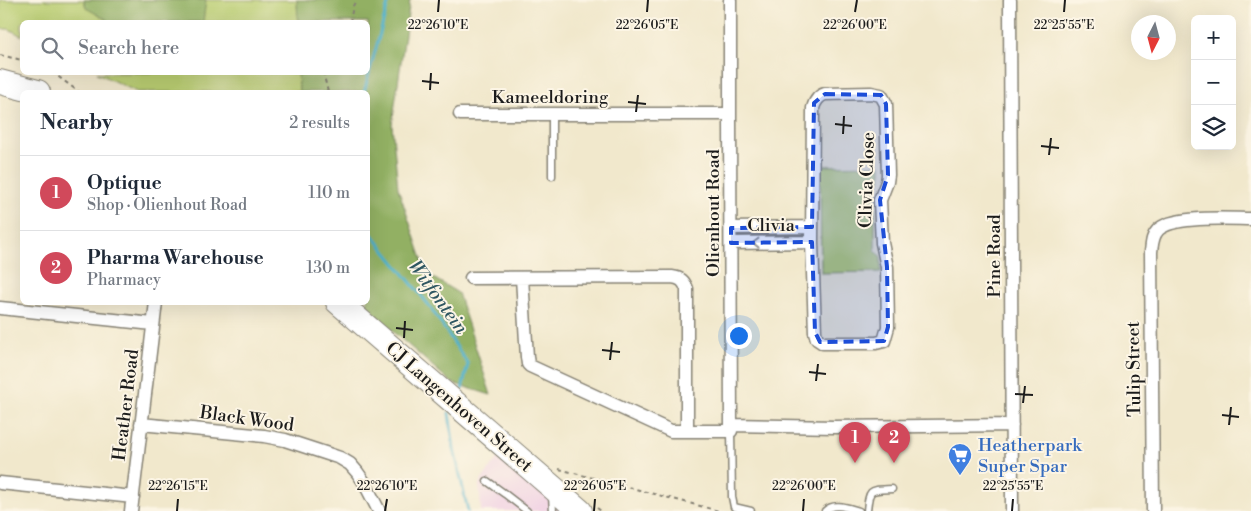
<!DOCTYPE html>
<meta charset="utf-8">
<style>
:root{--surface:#fff;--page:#f6f6f7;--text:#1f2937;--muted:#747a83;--line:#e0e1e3;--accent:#d1495b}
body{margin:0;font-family:"Libre Bodoni",serif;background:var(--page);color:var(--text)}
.controls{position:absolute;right:15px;top:15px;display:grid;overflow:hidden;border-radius:8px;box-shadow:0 5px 20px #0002}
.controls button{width:45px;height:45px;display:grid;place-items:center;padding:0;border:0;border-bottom:1px solid var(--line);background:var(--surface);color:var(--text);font:25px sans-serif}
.compass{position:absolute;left:1131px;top:15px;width:45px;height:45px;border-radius:50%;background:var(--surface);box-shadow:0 5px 20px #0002;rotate:186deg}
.you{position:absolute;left:738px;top:335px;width:18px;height:18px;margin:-12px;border:4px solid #fff;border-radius:50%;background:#1a73e8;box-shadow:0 0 0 8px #1a73e833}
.badge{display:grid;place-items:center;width:32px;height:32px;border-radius:50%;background:var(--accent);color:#fff;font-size:16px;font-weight:700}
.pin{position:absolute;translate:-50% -41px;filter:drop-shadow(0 1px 2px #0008)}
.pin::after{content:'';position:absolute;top:26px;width:18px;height:15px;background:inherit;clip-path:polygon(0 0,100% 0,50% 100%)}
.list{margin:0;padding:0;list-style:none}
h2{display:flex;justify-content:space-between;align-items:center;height:65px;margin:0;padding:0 20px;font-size:21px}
h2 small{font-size:16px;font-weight:400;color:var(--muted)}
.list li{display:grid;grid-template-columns:32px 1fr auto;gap:15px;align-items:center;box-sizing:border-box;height:75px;padding:0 20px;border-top:1px solid var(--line)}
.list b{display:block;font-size:19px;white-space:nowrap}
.list p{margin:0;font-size:16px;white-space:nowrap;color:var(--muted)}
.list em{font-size:16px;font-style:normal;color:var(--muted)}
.icon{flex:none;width:28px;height:28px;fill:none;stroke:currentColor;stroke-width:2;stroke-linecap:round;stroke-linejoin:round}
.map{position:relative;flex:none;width:1251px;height:511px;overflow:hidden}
.search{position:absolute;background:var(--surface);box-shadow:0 5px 20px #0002;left:20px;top:20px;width:350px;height:55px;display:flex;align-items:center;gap:12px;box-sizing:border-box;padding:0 18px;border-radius:8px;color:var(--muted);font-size:19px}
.panel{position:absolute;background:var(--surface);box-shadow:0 5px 20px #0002;left:20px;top:90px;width:350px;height:215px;border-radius:8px}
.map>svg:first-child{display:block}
.built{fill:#f0d0e4}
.green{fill:#b9cd71;stroke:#6a7446}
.forest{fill:#92b063;stroke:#576640}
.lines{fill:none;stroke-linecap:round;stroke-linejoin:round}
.stream{stroke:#4bb0ca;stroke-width:3}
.lane-casing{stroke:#868274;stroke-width:9}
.street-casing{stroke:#868274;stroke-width:15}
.highway-casing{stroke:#868274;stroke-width:26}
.path{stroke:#868274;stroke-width:2;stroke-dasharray:4 4;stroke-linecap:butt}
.lane{stroke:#fff;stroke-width:6}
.street{stroke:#fff;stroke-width:12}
.highway{stroke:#fff;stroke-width:24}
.oneway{stroke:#999}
.marked{fill:#1d4ed8;fill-opacity:0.2;stroke:#1d4ed8;stroke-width:4;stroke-dasharray:10 6;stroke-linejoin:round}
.ticks{fill:none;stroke:#1c1c1c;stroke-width:2}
.labels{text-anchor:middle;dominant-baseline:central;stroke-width:4;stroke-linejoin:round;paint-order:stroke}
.street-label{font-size:18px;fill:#1c1c1c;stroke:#fcf5e5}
.shop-label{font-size:18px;fill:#366cbe;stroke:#fcf5e5;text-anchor:start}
.water-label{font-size:19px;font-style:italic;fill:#2f5762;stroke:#fcf5e5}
.ticks-label{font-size:12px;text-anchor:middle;fill:#1c1c1c;stroke:#fcf5e5;stroke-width:4;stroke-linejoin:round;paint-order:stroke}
</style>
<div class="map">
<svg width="1251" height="511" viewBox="0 0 1251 511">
<rect width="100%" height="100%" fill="#fcf5e5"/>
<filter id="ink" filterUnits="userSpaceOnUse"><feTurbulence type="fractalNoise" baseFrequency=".02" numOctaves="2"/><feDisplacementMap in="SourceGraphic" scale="10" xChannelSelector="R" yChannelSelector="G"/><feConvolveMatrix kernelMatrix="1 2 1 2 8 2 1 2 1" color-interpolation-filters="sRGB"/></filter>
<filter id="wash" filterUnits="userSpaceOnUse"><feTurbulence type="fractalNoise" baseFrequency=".0096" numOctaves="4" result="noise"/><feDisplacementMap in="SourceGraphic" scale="20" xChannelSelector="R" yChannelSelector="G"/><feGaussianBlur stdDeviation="1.12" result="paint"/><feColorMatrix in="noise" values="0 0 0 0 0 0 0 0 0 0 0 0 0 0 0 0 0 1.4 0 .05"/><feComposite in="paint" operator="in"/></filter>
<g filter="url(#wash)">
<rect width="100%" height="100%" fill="#f1e8cc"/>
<path class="built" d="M505,447l75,64h-99l-2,-27z"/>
<path class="green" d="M0,0h297l1,22h-276v14l-13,-7h-9z
M97,73h201l1,19h-162z
M881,165v14l-6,7v64l6,7v15l-60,1 -1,-107z"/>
<path class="forest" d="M84,0h122l-3,22h-92l-25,-14z
M297,0h113l-18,125 6,63 29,86 31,19 33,102 -39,-12 -92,-80 8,-1v-210h-69l-1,-19 70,-1v-50h-70z"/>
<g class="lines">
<path class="stream" d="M364,92l25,-92
M368,227l1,4 59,73 40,60 -6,25
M449,413l5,36 14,62"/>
</g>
</g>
<g filter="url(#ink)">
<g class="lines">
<g class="lane-casing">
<path id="lane" d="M552,114v62
M731,431l1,66 2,10 17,4
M487,481l18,13 22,17
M550,495l2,2 1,14
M825,511c9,-9 23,-3 34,0
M867,511c2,-23 3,-21 25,-22"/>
</g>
<g class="street-casing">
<path id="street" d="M1010,0l2,511
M871,93l10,2 5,9 2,71 -1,7 -7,18 2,43 5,24 1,60 -4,14 -8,2h-53l-6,-4 -2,-7 -3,-90 1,-134c2,-7 5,-12 12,-14z
M460,114h270
M731,228l81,-1
M731,243l81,-1
M471,278l201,-1c9,1 12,4 15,12v142
M522,278l5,79 1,7 2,2 141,65h60l-1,-317v-114
M0,308l153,16
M141,424l123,12 21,4 43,14 12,4 10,6 7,8 7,10 15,29
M731,425l104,2 177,-2
M0,483l133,14
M131,511l25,-209
M1153,511l-2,-259c1,-8 1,-16 7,-22 14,-15 72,-11 93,-11"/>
</g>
<g class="highway-casing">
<path id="highway" d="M0,82l38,10
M338,302l242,209"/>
</g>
<path class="path" d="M350,22l3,-16 3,-6
M0,55l22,5
M52,72l27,20
M323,72l5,20
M559,469l160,42
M597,508l4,3"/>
<use href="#lane" class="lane"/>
<use href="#street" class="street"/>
<use href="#highway" class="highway"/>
</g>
<defs><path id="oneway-chevron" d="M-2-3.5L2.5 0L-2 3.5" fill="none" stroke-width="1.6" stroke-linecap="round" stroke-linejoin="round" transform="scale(1.25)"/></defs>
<use class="oneway" href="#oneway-chevron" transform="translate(756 243) rotate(180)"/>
</g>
<path class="marked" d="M825,94l56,1 5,9 2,71 -8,25 7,67 1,60 -4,14 -64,1 -5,-10 -3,-90 -81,1v-15l81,-1 2,-124z"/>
<path class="ticks" d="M438,12l1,-12M647,12l1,-12M855,12l2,-12M1064,12l1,-12M422,81l17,2M430,90l1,-17M628,102l18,2M636,112l2,-17M835,124l17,2M843,134l1,-18M1041,146l18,2M1049,155l2,-17M396,328l17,2M404,338l1,-17M602,350l18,2M610,360l2,-18M809,372l17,2M816,381l2,-17M1015,394l18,1M1023,403l2,-17M1222,415l17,2M1229,425l2,-18M177,511l1,-12M385,511l2,-12M594,511l1,-12M803,511l1,-12M1012,511l1,-12"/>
<defs>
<g id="supermarket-pin" transform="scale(1.25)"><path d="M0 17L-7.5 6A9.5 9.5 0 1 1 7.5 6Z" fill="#3f7fe0" stroke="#fcf5e5"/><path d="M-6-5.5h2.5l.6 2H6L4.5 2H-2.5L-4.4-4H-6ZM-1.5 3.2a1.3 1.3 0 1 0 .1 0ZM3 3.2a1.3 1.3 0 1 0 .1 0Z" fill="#fff"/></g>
</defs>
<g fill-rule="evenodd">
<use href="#supermarket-pin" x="960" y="455"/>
</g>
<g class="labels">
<g class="street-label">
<text x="550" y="97">Kameeldoring</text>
<text transform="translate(867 180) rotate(-88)">Clivia Close</text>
<text transform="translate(713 213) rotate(-90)">Olienhout Road</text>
<text x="771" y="225">Clivia</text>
<text transform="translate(994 256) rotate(-90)">Pine Road</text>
<text transform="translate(1134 369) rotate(-91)">Tulip Street</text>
<text transform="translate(126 405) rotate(-83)">Heather Road</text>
<text transform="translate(459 407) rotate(41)">CJ Langenhoven Street</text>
<text transform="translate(247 419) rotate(8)">Black Wood</text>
</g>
<g class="shop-label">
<text x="978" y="445">Heatherpark<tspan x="978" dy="21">Super Spar</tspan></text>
</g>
<g class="water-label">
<text transform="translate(438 297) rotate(54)">Witfontein</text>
</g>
</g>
<g class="ticks-label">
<text x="438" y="29">22°26'10"E</text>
<text x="647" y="29">22°26'05"E</text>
<text x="855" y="29">22°26'00"E</text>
<text x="1064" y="29">22°25'55"E</text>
<text x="178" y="490">22°26'15"E</text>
<text x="387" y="490">22°26'10"E</text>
<text x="595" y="490">22°26'05"E</text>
<text x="804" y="490">22°26'00"E</text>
<text x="1013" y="490">22°25'55"E</text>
</g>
</svg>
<div class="controls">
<button>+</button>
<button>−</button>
<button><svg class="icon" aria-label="layers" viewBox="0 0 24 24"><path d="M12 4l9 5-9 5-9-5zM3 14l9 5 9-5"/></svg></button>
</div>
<svg class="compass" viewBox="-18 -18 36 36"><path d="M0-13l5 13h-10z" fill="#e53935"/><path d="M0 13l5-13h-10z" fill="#747a83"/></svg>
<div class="you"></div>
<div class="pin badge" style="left:855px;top:463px">1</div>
<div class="pin badge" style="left:894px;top:463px">2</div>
<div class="search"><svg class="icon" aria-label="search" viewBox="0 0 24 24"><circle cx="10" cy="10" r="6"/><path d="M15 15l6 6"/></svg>Search here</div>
<section class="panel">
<h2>Nearby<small>2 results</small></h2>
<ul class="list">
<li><span class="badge">1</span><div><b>Optique</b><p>Shop · Olienhout Road</p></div><em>110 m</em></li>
<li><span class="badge">2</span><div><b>Pharma Warehouse</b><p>Pharmacy</p></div><em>130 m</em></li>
</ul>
</section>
</div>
